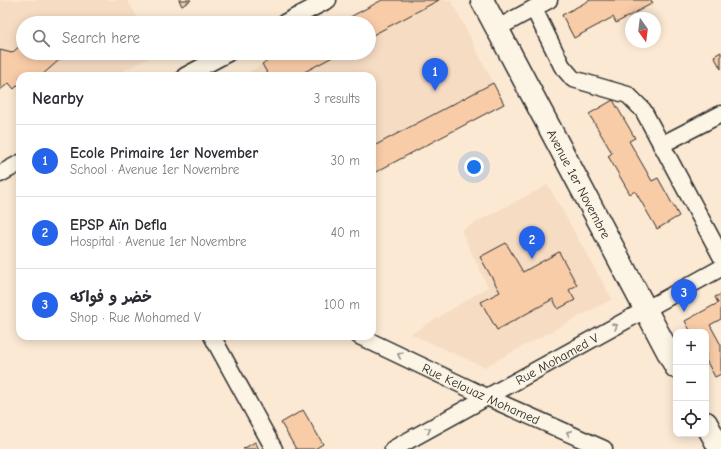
<!DOCTYPE html>
<meta charset="utf-8">
<style>
:root{--surface:#fff;--page:#f7f7f7;--text:#2b2b33;--muted:#7c7c81;--line:#e1e1e2;--accent:#2563eb}
body{margin:0;font-family:"Comic Neue","Playpen Sans Arabic",sans-serif;background:var(--page);color:var(--text)}
.controls{position:absolute;right:12px;bottom:12px;display:grid;overflow:hidden;border-radius:8px;box-shadow:0 2px 10px #0003}
.controls button{width:36px;height:36px;display:grid;place-items:center;padding:0;border:0;border-bottom:1px solid var(--line);background:var(--surface);color:var(--text);font:20px sans-serif}
.compass{position:absolute;left:625px;top:12px;width:36px;height:36px;border-radius:50%;background:var(--surface);box-shadow:0 2px 10px #0003;rotate:166deg}
.you{position:absolute;left:474px;top:167px;width:14px;height:14px;margin:-10px;border:3px solid #fff;border-radius:50%;background:#1a73e8;box-shadow:0 0 0 6px #1a73e833}
.badge{display:grid;place-items:center;width:26px;height:26px;border-radius:50%;background:var(--accent);color:#fff;font-size:13px;font-weight:700}
.pin{position:absolute;translate:-50% -33px;filter:drop-shadow(0 1px 2px #0008)}
.pin::after{content:'';position:absolute;top:21px;width:14px;height:12px;background:inherit;clip-path:polygon(0 0,100% 0,50% 100%)}
.list{margin:0;padding:0;list-style:none}
h2{display:flex;justify-content:space-between;align-items:center;height:52px;margin:0;padding:0 16px;font-size:17px}
h2 small{font-size:13px;font-weight:400;color:var(--muted)}
.list li{display:grid;grid-template-columns:26px 1fr auto;gap:12px;align-items:center;box-sizing:border-box;height:72px;padding:0 16px;border-top:1px solid var(--line)}
.list b{display:block;font-size:15px;white-space:nowrap}
.list p{margin:0;font-size:13px;white-space:nowrap;color:var(--muted)}
.list em{font-size:13px;font-style:normal;color:var(--muted)}
.icon{flex:none;width:22px;height:22px;fill:none;stroke:currentColor;stroke-width:2;stroke-linecap:round;stroke-linejoin:round}
.map{position:relative;flex:none;width:721px;height:449px;overflow:hidden}
.search{position:absolute;background:var(--surface);box-shadow:0 2px 10px #0003;left:16px;top:16px;width:360px;height:44px;display:flex;align-items:center;gap:10px;box-sizing:border-box;padding:0 14px;border-radius:22px;color:var(--muted);font-size:15px}
.panel{position:absolute;background:var(--surface);box-shadow:0 2px 10px #0003;left:16px;top:72px;width:360px;height:268px;border-radius:12px}
.map>svg:first-child{display:block}
.built{fill:#f6dcc3}
.building{fill:#f9cca8;stroke:#2b2b2b}
.lines{fill:none;stroke-linecap:round;stroke-linejoin:round}
.minor-casing{stroke:#2b2b2b;stroke-width:19}
.secondary-casing{stroke:#2b2b2b;stroke-width:25}
.minor{stroke:#fcf5e5;stroke-width:16}
.secondary{stroke:#fcf5e5;stroke-width:22}
.oneway{stroke:#949088}
.labels{text-anchor:middle;dominant-baseline:central;stroke-width:3;stroke-linejoin:round;paint-order:stroke}
.street-label{font-size:13px;fill:#2b2b2b;stroke:#fcf5e5}
</style>
<div class="map">
<svg width="721" height="449" viewBox="0 0 721 449">
<rect width="100%" height="100%" fill="#fbe9d3"/>
<filter id="ink" filterUnits="userSpaceOnUse"><feTurbulence type="fractalNoise" baseFrequency=".025" numOctaves="2"/><feDisplacementMap in="SourceGraphic" scale="8" xChannelSelector="R" yChannelSelector="G"/><feConvolveMatrix kernelMatrix="1 2 1 2 8 2 1 2 1" color-interpolation-filters="sRGB"/></filter>
<g filter="url(#ink)">
<path class="built" d="M0,0h127l14,23h-118v30h135l-44,23h-94v7l-6,6 -5,-6 -9,7z
M382,0h69l53,104 -132,70v-98h-130l41,-23h86v-30z
M548,185l64,114 -128,68 -73,-33 77,-47 -27,-57z"/>
<path class="building" d="M179,0h12l-9,6z
M382,0h57l-70,37v-14h-30z
M590,0h61l2,3 -37,20 -3,-6 -39,21 -12,-23z
M23,43v10h44l-26,23h-21v7l-6,6 -5,-6 -9,7v-40l12,3z
M721,52v17l-7,-13z
M283,53h57l-43,23h-28l-7,-12z
M493,83l11,21 -132,70v-27z
M613,100l22,38 -6,3 23,40 6,-3 21,38 -22,13 -22,-38 -5,3 -22,-38 4,-3 -23,-39z
M506,243l17,29 36,-20 18,33 -8,5 6,10 -17,9 -5,-10 -56,31 -16,-28 19,-10 -20,-35z
M721,294v25l-11,6 11,20v29l-6,3 -9,-17v-28h-15l-6,-11 33,-18 -3,-6z
M303,410l20,34 -8,5h-19l-15,-26z
M255,442l4,7h-16z"/>
<g class="lines">
<g class="minor-casing">
<g id="minor">
<path d="M534,9l28,57 11,13 55,16 15,15 78,146"/>
<path d="M284,23l44,-23"/>
<path d="M496,29l53,-29"/>
<path d="M185,76l43,-23"/>
<path d="M661,145l60,-31"/>
<path d="M0,174l20,-11"/>
<path d="M212,336l62,113"/>
<path id="s1" d="M359,336l130,62 115,51"/>
<path id="s2" d="M393,449l328,-181"/>
</g>
</g>
<g class="secondary-casing">
<g id="secondary">
<path id="s3" d="M482,0l194,367"/>
<path d="M706,423l14,26"/>
</g>
</g>
<use href="#minor" class="minor"/>
<use href="#secondary" class="secondary"/>
</g>
<defs><path id="oneway-chevron" d="M-2-3.5L2.5 0L-2 3.5" fill="none" stroke-width="1.6" stroke-linecap="round" stroke-linejoin="round"/></defs>
<g class="oneway">
<use href="#oneway-chevron" transform="translate(615 326) rotate(-30)"/>
<use href="#oneway-chevron" transform="translate(400 355) rotate(-155)"/>
<use href="#oneway-chevron" transform="translate(428 430) rotate(-28)"/>
<use href="#oneway-chevron" transform="translate(569 433) rotate(-156)"/>
</g>
</g>
<g class="labels">
<g class="street-label">
<text stroke="none"><textPath href="#s3" startOffset="208">Avenue 1er Novembre</textPath></text>
<text stroke="none"><textPath href="#s2" startOffset="187">Rue Mohamed V</textPath></text>
<text stroke="none"><textPath href="#s1" startOffset="135">Rue Kelouaz Mohamed</textPath></text>
</g>
</g>
</svg>
<div class="controls">
<button>+</button>
<button>−</button>
<button><svg class="icon" aria-label="locate" viewBox="0 0 24 24"><circle cx="12" cy="12" r="6"/><path d="M12 2v4M12 18v4M2 12h4M18 12h4"/></svg></button>
</div>
<svg class="compass" viewBox="-18 -18 36 36"><path d="M0-13l5 13h-10z" fill="#e53935"/><path d="M0 13l5-13h-10z" fill="#7c7c81"/></svg>
<div class="you"></div>
<div class="pin badge" style="left:435px;top:91px">1</div>
<div class="pin badge" style="left:532px;top:259px">2</div>
<div class="pin badge" style="left:684px;top:312px">3</div>
<div class="search"><svg class="icon" aria-label="search" viewBox="0 0 24 24"><circle cx="10" cy="10" r="6"/><path d="M15 15l6 6"/></svg>Search here</div>
<section class="panel">
<h2>Nearby<small>3 results</small></h2>
<ul class="list">
<li><span class="badge">1</span><div><b>Ecole Primaire 1er November</b><p>School · Avenue 1er Novembre</p></div><em>30 m</em></li>
<li><span class="badge">2</span><div><b>EPSP Aïn Defla</b><p>Hospital · Avenue 1er Novembre</p></div><em>40 m</em></li>
<li><span class="badge">3</span><div><b>خضر و فواكه</b><p>Shop · Rue Mohamed V</p></div><em>100 m</em></li>
</ul>
</section>
</div>
